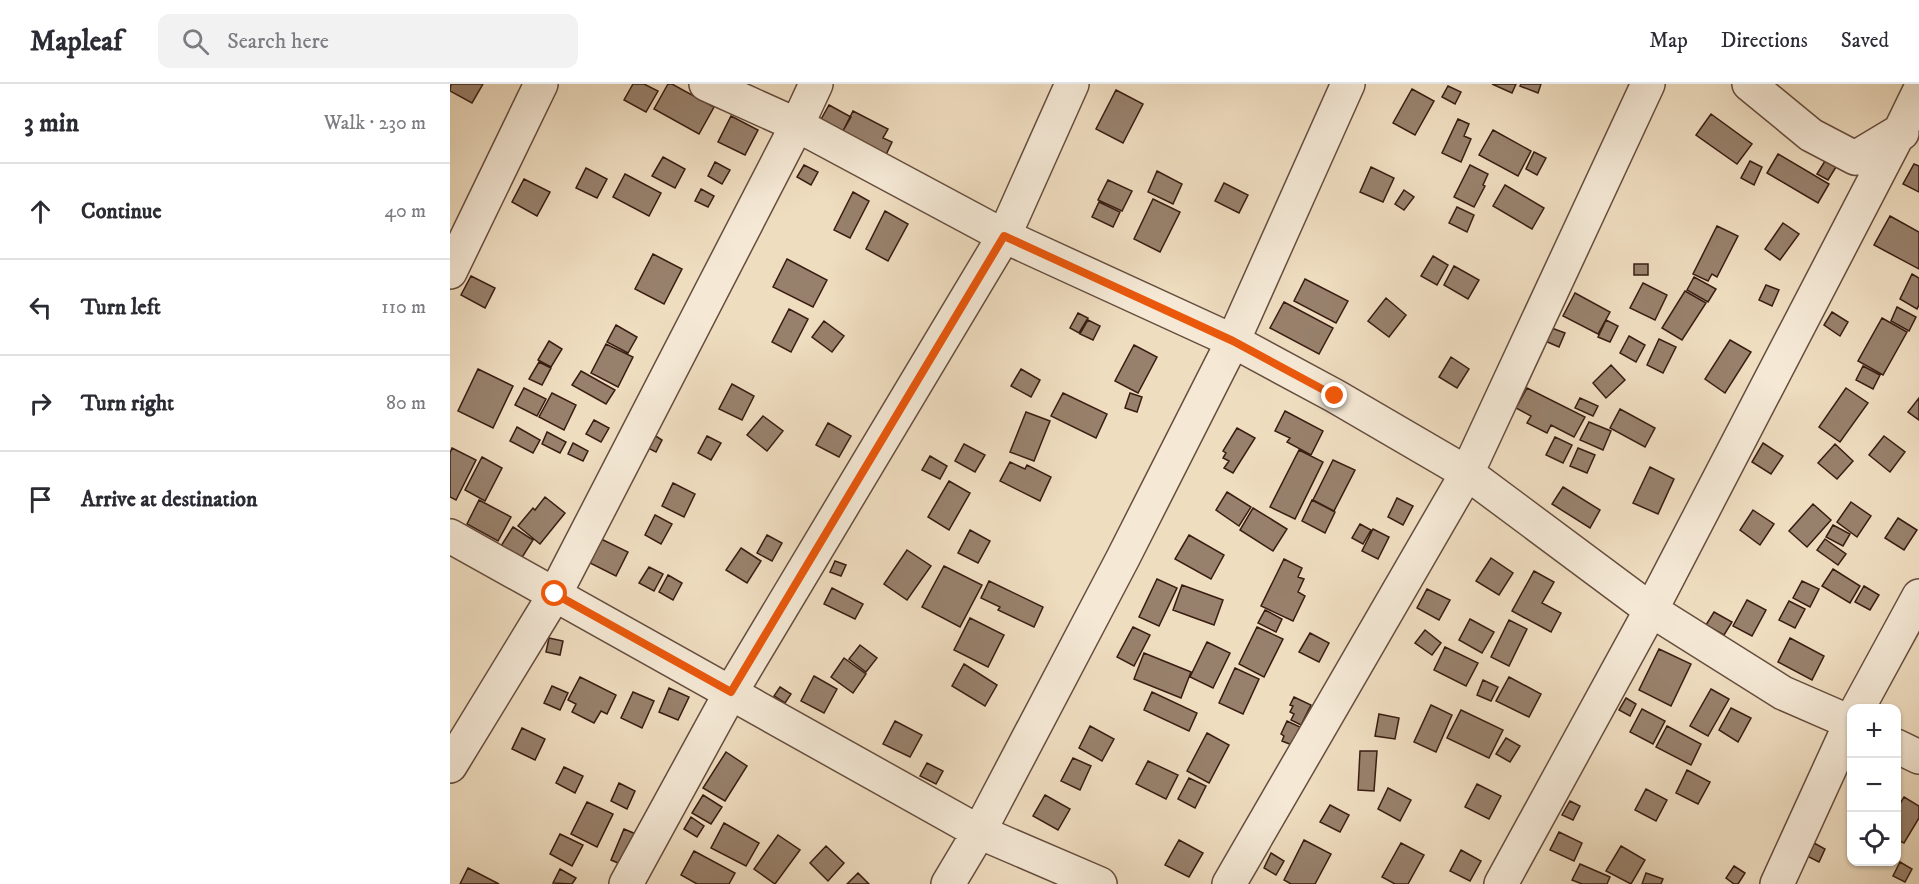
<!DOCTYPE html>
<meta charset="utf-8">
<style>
:root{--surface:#fff;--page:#f2f2f3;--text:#2b2b33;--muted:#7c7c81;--line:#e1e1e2}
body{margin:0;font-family:"IM FELL DW Pica",serif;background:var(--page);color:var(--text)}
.controls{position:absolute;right:18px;bottom:18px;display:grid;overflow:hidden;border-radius:12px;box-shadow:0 2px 4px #0004}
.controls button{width:54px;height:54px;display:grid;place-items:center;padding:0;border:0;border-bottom:2px solid var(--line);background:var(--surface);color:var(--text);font:30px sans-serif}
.stop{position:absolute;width:18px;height:18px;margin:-14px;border:4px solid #ea580c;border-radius:50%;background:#fff}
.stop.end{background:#ea580c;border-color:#fff;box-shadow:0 2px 6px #0008}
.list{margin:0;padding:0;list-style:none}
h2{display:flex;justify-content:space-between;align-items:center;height:78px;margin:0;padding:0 24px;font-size:26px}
h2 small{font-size:20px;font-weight:400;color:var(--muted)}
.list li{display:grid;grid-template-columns:39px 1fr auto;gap:18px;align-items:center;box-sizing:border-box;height:96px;padding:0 24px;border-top:2px solid var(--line)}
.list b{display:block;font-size:22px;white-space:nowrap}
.list em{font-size:20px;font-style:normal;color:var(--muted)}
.icon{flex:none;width:33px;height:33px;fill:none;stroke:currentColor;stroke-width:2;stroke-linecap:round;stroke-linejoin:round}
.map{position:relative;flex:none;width:1469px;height:800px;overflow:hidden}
header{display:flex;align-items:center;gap:36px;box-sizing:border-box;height:84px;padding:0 30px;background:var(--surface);border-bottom:2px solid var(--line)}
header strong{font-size:28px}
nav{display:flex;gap:33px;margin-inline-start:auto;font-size:21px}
.search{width:420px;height:54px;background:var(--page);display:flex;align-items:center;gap:15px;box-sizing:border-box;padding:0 21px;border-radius:12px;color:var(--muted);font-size:22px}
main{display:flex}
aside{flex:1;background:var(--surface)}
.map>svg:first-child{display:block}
.building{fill:#98816c;stroke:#391d12;stroke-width:1.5}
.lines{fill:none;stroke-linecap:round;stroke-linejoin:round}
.street-casing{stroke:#664d3e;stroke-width:36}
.street{stroke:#f5e9d6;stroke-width:33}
.route{stroke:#ea580c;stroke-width:8}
</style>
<header>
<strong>Mapleaf</strong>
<div class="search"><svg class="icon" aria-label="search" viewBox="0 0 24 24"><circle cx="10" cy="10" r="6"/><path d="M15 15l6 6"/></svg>Search here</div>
<nav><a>Map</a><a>Directions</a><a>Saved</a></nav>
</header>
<main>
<aside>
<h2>3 min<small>Walk · 230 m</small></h2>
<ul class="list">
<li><svg class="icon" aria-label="ahead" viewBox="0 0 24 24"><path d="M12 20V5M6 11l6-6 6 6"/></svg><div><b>Continue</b></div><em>40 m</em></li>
<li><svg class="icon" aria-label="left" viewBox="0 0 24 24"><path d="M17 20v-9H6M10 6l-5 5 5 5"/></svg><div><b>Turn left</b></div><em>110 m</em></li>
<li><svg class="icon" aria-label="right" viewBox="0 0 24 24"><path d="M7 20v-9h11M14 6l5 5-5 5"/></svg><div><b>Turn right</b></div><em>80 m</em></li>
<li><svg class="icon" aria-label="arrive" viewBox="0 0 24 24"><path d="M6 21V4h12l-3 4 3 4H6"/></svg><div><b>Arrive at destination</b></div></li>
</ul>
</aside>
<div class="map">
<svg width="1469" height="800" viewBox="0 0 1469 800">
<rect width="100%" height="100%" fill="#efddc0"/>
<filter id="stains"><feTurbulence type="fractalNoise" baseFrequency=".00333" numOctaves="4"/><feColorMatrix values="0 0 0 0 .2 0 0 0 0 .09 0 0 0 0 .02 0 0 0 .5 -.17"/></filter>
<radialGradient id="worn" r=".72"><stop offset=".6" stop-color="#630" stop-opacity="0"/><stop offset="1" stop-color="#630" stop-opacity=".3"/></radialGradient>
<path class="building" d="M1,0h32l-11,19 -22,-12z
M183,0h11l14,7 -12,21 -22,-12z
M218,0h4l42,23 -15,27 -45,-25z
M1042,0h24l-4,9z
M1071,0h20l-3,9 -18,-7z
M998,2l13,6 -6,12 -13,-7z
M962,5l22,12 -19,34 -22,-12z
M666,6l27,14 -20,39 -27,-14z
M379,21l22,12 -10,17 -22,-11z
M403,27l35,18 -5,9 9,4 -8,17 -44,-22z
M1261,30l41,30 -15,20 -41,-29z
M281,32l27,14 -13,25 -27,-13z
M1008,35l11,5 -5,12 7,3 -10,23 -19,-9z
M1043,46l38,21 -13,25 -39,-21z
M1084,68l12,6 -9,17 -11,-6z
M1328,70l51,30 -11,19 -51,-30z
M213,73l22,12 -10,19 -23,-12z
M1300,77l12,6 -8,18 -13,-7z
M1375,77l11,6 -8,13 -11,-6z
M265,78l15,8 -8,14 -14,-8z
M1464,80l5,2v26l-16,-8z
M354,81l14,7 -7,13 -14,-8z
M1020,81l18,9 -5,11 2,1 -11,21 -20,-10z
M921,83l23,11 -11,24 -23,-10z
M136,84l21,11 -10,19 -21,-10z
M707,87l25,13 -9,20 -25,-12z
M175,90l36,19 -12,23 -36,-19z
M74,95l26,13 -13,24 -25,-14z
M658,96l24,11 -10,20 -24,-11z
M774,99l24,12 -9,18 -24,-12z
M1055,101l39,23 -12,21 -39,-23z
M251,105l13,7 -6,11 -13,-6z
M954,106l10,7 -10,13 -9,-6z
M403,108l16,9 -19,37 -16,-8z
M703,115l27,13 -20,40 -26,-13z
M649,118l21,10 -7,15 -21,-10z
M1007,123l17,8 -7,17 -18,-9z
M435,127l23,13 -20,37 -22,-12z
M1440,132l29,16v37l-45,-24z
M1333,139l16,11 -19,26 -15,-11z
M1267,142l21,10 -21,41 -5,-3 -4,7 -15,-7z
M203,170l29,15 -18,35 -29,-15z
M983,172l15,9 -11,20 -16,-9z
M337,175l40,21 -14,27 -40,-20z
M1184,180h14v11h-14z
M1004,182l25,14 -11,19 -24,-14z
M1462,190l7,4v27l-2,4 -17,-10z
M21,192l24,12 -10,20 -24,-13z
M1244,193l22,12 -8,13 -21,-12z
M855,195l43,22 -12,22 -42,-22z
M1193,199l24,12 -12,25 -25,-12z
M1316,201l13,5 -7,16 -13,-6z
M1235,207l21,12 -24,37 -20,-12z
M1125,209l35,19 -12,22 -35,-18z
M936,214l20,17 -17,22 -21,-16z
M834,218l49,26 -14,26 -49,-26z
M1447,223l19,10 -7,14 -18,-10z
M339,225l19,10 -17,33 -19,-10z
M1382,228l16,10 -8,14 -16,-11z
M628,229l10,5 -9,15 -9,-5z
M1432,234l25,14 -24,43 -25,-14z
M638,236l12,6 -7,14 -13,-6z
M1156,236l12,6 -8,16 -12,-5z
M374,237l20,15 -12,16 -20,-15z
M166,241l21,12 -9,16 -21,-11z
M1099,243l16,6 -6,14 -16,-7z
M1179,252l16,9 -9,17 -16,-9z
M1209,255l17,8 -13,26 -16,-8z
M1280,256l21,12 -26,41 -20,-14z
M99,257l13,8 -11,18 -13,-7z
M156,260l27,13 -15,30 -27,-14z
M684,261l23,12 -19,36 -23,-12z
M1001,273l18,12 -12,19 -18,-11z
M89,278l12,6 -9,17 -13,-6z
M1161,281l14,15 -19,18 -13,-15z
M1413,282l17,9 -7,14 -17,-9z
M28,285l35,17 -20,42 -35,-17z
M571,285l19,11 -9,17 -20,-11z
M131,287l34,19 -9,14 -34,-19z
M282,300l22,12 -12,24 -23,-11z
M74,304l22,11 -9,17 -22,-11z
M1077,304l58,29 -11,20 -23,-12 -4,8 -20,-10 4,-7 -15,-8z
M1396,304l22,15 -28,39 -21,-15z
M102,309l24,12 -12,25 -25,-13z
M613,309l44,21 -11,24 -45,-22z
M680,309l12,4 -5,15 -12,-4z
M1130,314l18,8 -5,10 -18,-8z
M1469,314v22l-11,-8z
M1170,325l35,19 -10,19 -35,-19z
M835,327l38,20 -12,24 -24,-13 3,-4 -15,-7z
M576,328l24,9 -16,40 -24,-9z
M313,332l20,15 -16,20 -20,-16z
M144,336l15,8 -8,14 -15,-8z
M1139,338l22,9 -8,19 -23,-10z
M378,339l23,13 -12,21 -23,-12z
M67,343l23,13 -7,13 -23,-12z
M787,344l18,10 -22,35 -9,-5 5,-7 -6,-3 3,-5 -3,-2z
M97,348l19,10 -6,11 -18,-9z
M201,349l11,7 -6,12 -12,-6z
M257,352l14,7 -10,17 -13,-7z
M1434,352l21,16 -15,20 -21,-17z
M1105,353l17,8 -9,18 -17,-8z
M123,359l15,8 -5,10 -15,-7z
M1313,359l20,13 -12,18 -19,-12z
M514,360l21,11 -10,17 -20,-11z
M1385,360l18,17 -16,18 -19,-16z
M2,364l24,12 -20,40 -6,-3v-44z
M1128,364l17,7 -8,18 -17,-7z
M849,366l24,12 -28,57 -25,-12z
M480,372l17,10 -7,13 -18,-9z
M32,373l20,11 -17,33 -20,-11z
M883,376l22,10 -21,41 -21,-11z
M560,378l15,7 2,-4 24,12 -11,24 -40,-20z
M1200,383l24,12 -16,35 -25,-11z
M499,397l21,12 -21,37 -21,-13z
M223,399l22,11 -11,23 -22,-11z
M1113,403l37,23 -10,18 -38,-24z
M777,408l24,15 -12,19 -23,-16z
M95,413l20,16 -25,31 -22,-18 15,-18 2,2z
M947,414l16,8 -10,19 -15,-8z
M29,416l32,17 -13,24 -31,-17z
M862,416l23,12 -10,21 -23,-12z
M1401,418l20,14 -14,21 -20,-15z
M1363,420l18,16 -24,27 -18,-16z
M803,424l34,21 -14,22 -33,-21z
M1303,426l21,14 -14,21 -20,-15z
M205,431l17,9 -11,20 -16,-9z
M1448,434l19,12 -13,20 -19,-12z
M910,440l11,6 -8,14 -11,-6z
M1383,441l17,9 -7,12 -17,-9z
M63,443l20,13 -12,19 -20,-13z
M923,445l16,8 -11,22 -16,-8z
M520,446l20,11 -12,22 -20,-10z
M317,451l15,8 -10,18 -15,-8z
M739,451l35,20 -13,24 -36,-20z
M145,452l33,16 -12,24 -32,-16z
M1375,455l21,15 -8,11 -21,-15z
M291,464l20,13 -14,22 -21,-13z
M457,466l24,16 -24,34 -23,-16z
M1041,474l22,15 -14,22 -23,-14z
M834,475l18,9 -4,9 6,2 -6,13 7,4 -12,25 -32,-15z
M385,477l11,4 -5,11 -11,-4z
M494,482l38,19 -22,42 -38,-20z
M199,483l14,7 -9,17 -15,-8z
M1383,485l27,17 -10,17 -28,-17z
M1084,487l20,11 -12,21 19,10 -10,19 -39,-21z
M218,491l14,8 -9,17 -14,-8z
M707,495l20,9 -18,38 -20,-9z
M539,497l54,26 -9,20 -36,-17 2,-3 -19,-9z
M1352,497l17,8 -9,18 -17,-9z
M732,501l41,15 -9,25 -41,-15z
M1414,502l15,9 -9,15 -15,-8z
M382,504l31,16 -8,15 -31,-15z
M977,505l23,11 -11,20 -22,-12z
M1297,516l19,10 -14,26 -19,-10z
M1339,517l16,8 -10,19 -16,-8z
M815,526l17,9 -6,13 -18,-9z
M1264,528l18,10 -8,13 -18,-10z
M520,534l34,17 -16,32 -34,-17z
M1020,535l24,13 -12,21 -23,-13z
M1059,536l18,9 -18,37 -18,-9z
M683,543l17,8 -16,31 -17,-9z
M807,543l26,12 -19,38 -25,-13z
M975,546l16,13 -9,12 -17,-12z
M860,549l19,10 -10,19 -20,-10z
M99,554l14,3 -3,14 -14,-3z
M1340,554l34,18 -12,24 -34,-18z
M757,558l23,11 -17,35 -23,-11z
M410,561l17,13 -11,14 -17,-13z
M995,563l33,16 -12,23 -32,-16z
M1209,565l32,15 -20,42 -32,-16z
M694,569l47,19 -10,26 -47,-19z
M394,574l22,16 -13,19 -22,-16z
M514,580l33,21 -12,21 -33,-20z
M785,584l24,11 -16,35 -24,-11z
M364,592l23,13 -13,24 -23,-12z
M130,593l36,18 -9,19 -6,-3 -7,12 -22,-11 4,-8 -8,-4z
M1059,593l32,17 -12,23 -33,-16z
M1033,596l15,7 -7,14 -14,-6z
M102,602l16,7 -8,17 -16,-7z
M330,603l11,7 -6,9 -11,-7z
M219,604l20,9 -11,23 -19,-8z
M1261,605l18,10 -21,37 -18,-10z
M183,608l21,9 -12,27 -21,-10z
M702,608l45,21 -8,18 -45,-21z
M844,613l17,8 -10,20 -10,-5 3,-6 -4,-2 3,-6 -3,-1z
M1176,614l10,6 -6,12 -11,-6z
M981,621l21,10 -16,37 -22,-10z
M1281,624l20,10 -13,24 -19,-12z
M1192,625l23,12 -12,23 -23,-12z
M1011,626l42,20 -14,28 -42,-20z
M929,630l20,4 -4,21 -20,-3z
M445,637l27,14 -12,22 -27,-13z
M837,637l13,6 -8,18 -10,-4 2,-5 -3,-2z
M640,642l24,13 -12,22 -23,-13z
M1217,642l34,18 -10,21 -35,-18z
M72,644l23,11 -10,21 -23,-11z
M757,649l22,12 -20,38 -22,-12z
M1056,654l14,8 -10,16 -14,-8z
M910,667h17l-3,40 -16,-1z
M276,668l21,14 -22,35 -22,-13z
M623,674l18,8 -11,24 -19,-9z
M698,677l30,14 -12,24 -30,-15z
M477,679l16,8 -7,13 -16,-8z
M114,683l19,9 -8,17 -19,-10z
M1237,686l23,12 -12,22 -22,-11z
M739,694l17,8 -11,22 -17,-9z
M169,699l16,8 -8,18 -16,-8z
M1027,700l24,12 -12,23 -24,-12z
M938,704l23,12 -11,21 -22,-12z
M1196,705l21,11 -11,21 -21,-11z
M253,711l19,12 -11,17 -19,-11z
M595,711l25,14 -12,21 -25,-14z
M1454,713l15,9v12l-15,25 -8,-4v-29z
M1120,717l10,5 -7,14 -11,-5z
M137,718l26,12 -16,33 -26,-13z
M880,721l19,10 -9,17 -20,-10z
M241,733l13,9 -7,11 -13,-8z
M274,739l35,20 -13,23 -35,-18z
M174,745l19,8 -13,31 -19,-8z
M1109,748l23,11 -8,18 -24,-11z
M110,750l23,11 -11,21 -22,-12z
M328,751l22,15 -25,34 -21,-15z
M729,756l24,13 -14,24 -24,-12z
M854,756l27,14 -16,30h-24l-7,-4z
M951,759l23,12 -16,29h-13l-13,-7z
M1364,759l11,6 -6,13 -12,-6z
M376,762l18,17 -16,18 -18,-18z
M1171,762l24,14 -14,24 -25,-13z
M1011,766l20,11 -11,20 -20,-10z
M244,767l41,22 -6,11h-32l-16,-9z
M821,769l13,8 -8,14 -12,-7z
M1450,778l12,7 -7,13 -12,-6z
M1130,780l30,13 -3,7h-25l-10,-4z
M1284,782l11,7 -7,11h-4l-8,-6z
M18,784l31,16h-39z
M110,785l16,9 -4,6 -19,-1z
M408,789l11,11h-22z
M1196,789l17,6 -2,5h-19z"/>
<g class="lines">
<g class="street-casing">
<path id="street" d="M256,0l91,41 207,111 229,105 102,55 132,77 184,137 132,83 69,30
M1299,0l62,51 44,23 45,-27 2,2
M0,188l91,-188
M0,452l529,296 121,52
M1408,624l61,-112
M1446,662l23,11
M0,682l105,-172 242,-469 19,-41
M176,800l105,-192 273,-456 68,-152
M498,800l31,-52 144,-274 110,-217 115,-257
M779,800l238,-411 181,-389
M1051,800l150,-274 249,-479 19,-39
M1327,800l75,-164"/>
</g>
<use href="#street" class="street"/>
</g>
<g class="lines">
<path class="route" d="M105,510l176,98 273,-456 229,105 102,55"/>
</g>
<rect width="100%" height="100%" filter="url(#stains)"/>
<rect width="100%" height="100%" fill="url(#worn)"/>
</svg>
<div class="controls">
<button>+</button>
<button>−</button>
<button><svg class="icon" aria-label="locate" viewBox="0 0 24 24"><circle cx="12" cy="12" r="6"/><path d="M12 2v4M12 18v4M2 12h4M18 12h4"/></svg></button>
</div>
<div class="stop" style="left:105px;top:510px"></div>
<div class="stop end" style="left:885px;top:312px"></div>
</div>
</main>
